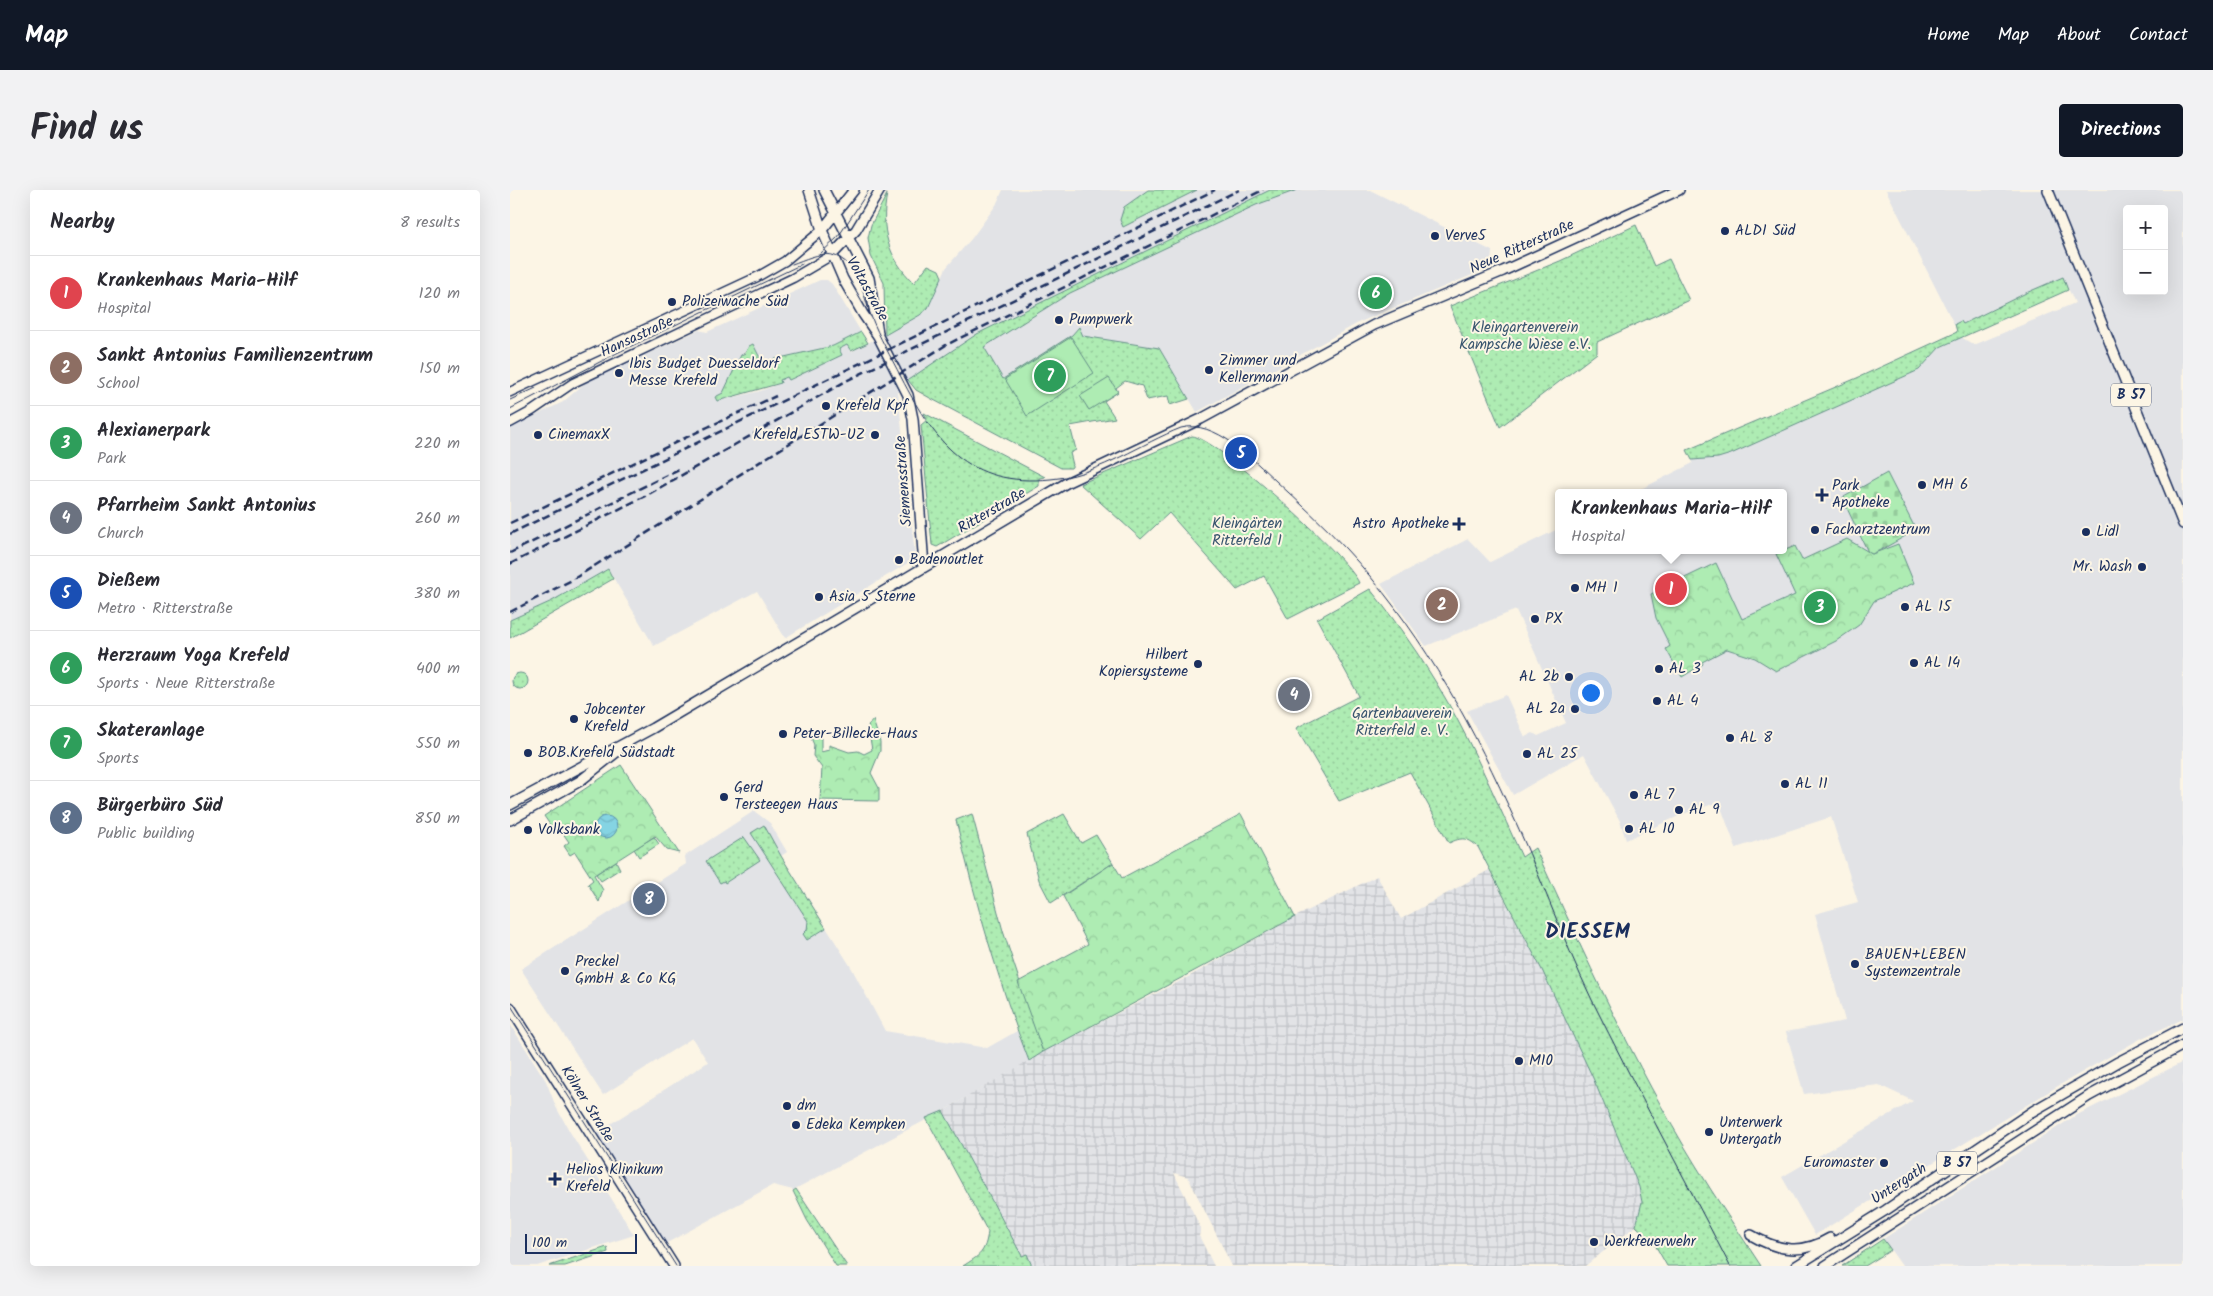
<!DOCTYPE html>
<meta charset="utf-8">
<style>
:root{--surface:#fff;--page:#f2f2f3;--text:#2b2b33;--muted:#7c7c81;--line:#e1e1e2;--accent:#111827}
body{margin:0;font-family:Kalam,sans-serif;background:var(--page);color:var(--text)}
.controls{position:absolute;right:15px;top:15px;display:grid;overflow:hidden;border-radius:5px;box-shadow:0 5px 20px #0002}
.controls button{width:45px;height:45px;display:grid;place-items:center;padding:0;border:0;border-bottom:1px solid var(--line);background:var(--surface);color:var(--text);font:25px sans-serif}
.scale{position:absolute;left:15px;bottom:12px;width:112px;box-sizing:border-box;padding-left:5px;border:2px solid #1b2f5e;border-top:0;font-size:14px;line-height:18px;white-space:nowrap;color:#1b2f5e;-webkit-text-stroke:4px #fcf5e5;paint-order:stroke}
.you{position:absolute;left:1080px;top:502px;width:18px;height:18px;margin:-12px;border:4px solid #fff;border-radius:50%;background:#1a73e8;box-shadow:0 0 0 8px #1a73e833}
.badge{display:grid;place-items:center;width:32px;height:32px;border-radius:50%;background:var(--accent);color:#fff;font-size:16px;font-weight:700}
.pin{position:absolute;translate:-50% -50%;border:2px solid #fff;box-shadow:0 1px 5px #0006}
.popup{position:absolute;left:1045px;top:299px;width:232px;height:65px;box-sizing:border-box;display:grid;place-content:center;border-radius:5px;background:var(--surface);filter:drop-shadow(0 1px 4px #0005);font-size:16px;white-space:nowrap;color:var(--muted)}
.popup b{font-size:19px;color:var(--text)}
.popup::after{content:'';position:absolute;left:50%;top:100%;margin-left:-10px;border:10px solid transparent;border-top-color:var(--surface)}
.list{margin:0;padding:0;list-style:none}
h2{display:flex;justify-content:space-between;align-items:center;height:65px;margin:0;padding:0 20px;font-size:21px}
h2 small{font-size:16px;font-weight:400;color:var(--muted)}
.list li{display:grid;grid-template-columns:32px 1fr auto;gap:15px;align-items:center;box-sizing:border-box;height:75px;padding:0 20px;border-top:1px solid var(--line)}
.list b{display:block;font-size:19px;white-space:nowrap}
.list p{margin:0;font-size:16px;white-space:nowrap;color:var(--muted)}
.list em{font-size:16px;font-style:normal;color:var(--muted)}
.map{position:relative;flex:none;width:1673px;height:1076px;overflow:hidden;border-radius:5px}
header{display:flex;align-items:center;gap:30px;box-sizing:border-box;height:70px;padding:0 25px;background:var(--accent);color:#fff}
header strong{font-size:24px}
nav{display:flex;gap:28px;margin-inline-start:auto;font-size:18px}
.intro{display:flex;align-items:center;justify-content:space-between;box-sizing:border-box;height:120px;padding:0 30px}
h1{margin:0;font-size:35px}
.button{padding:12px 22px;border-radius:5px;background:var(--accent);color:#fff;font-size:18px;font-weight:700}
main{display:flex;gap:30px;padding:0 30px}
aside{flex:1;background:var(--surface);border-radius:5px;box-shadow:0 5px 20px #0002}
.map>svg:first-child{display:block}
.built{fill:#e2e3e6;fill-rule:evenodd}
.industrial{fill:url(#industrial-grid)}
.grass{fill:url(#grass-dots);stroke:#648e88}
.forest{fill:url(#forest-crowns);stroke:#648e88}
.cemetery{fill:url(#cemetery-stones);stroke:#648e88}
.pitch{fill:#aeecb3;stroke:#648e88}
.water{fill:url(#water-waves);stroke:#5b92ae}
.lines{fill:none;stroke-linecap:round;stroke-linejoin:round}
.tertiary-casing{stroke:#1b2f5e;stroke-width:11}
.secondary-casing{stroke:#1b2f5e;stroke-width:12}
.primary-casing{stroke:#1b2f5e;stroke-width:12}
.tertiary{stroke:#fcf5e5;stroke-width:8}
.secondary{stroke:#fcf5e5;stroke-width:9}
.primary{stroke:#fcf5e5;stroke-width:9}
.tram{stroke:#1b2f5e;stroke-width:1}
.rail{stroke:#1b2f5e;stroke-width:2.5;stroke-dasharray:8 4;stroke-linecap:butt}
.poi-dot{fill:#1b2f5e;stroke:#fcf5e5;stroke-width:2}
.labels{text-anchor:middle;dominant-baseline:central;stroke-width:4;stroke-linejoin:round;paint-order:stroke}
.shield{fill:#fcf5e5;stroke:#5e6a86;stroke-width:1}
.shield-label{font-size:14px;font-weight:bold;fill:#1b2f5e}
.poi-label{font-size:15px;fill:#1b2f5e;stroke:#fcf5e5;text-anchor:start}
.street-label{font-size:15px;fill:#1b2f5e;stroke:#fcf5e5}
.park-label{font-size:15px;fill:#38556f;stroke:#fcf5e5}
.district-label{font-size:20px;font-weight:bold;letter-spacing:1px;fill:#1b2f5e;stroke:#fcf5e5}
</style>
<header>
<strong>Map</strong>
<nav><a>Home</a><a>Map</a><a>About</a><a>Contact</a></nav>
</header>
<div class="intro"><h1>Find us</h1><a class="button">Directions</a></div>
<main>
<aside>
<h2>Nearby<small>8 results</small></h2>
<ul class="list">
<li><span class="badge" style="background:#e0444e">1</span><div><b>Krankenhaus Maria-Hilf</b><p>Hospital</p></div><em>120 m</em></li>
<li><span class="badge" style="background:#8d6e63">2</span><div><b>Sankt Antonius Familienzentrum</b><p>School</p></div><em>150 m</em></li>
<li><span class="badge" style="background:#2e9e5b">3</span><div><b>Alexianerpark</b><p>Park</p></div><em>220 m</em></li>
<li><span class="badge" style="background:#6b7280">4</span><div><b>Pfarrheim Sankt Antonius</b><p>Church</p></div><em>260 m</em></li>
<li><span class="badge" style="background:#1a4fb4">5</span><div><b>Dießem</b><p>Metro · Ritterstraße</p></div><em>380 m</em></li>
<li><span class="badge" style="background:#2e9e5b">6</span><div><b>Herzraum Yoga Krefeld</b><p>Sports · Neue Ritterstraße</p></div><em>400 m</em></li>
<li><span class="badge" style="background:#2e9e5b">7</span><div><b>Skateranlage</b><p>Sports</p></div><em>550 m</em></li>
<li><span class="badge" style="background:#5c6f8a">8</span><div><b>Bürgerbüro Süd</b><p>Public building</p></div><em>850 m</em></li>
</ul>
</aside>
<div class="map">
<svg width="1673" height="1076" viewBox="0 0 1673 1076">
<defs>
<pattern id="industrial-grid" width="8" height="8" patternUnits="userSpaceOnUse" patternTransform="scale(1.25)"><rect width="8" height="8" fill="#e2e3e6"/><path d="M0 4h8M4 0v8" fill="none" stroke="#c1c3c8"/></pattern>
<pattern id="grass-dots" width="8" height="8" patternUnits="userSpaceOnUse" patternTransform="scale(1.25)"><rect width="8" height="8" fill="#aeecb3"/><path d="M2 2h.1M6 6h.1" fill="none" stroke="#95cb9c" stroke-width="1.8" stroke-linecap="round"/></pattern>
<pattern id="forest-crowns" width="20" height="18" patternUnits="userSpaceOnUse" patternTransform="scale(1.25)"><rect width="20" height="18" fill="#aeecb3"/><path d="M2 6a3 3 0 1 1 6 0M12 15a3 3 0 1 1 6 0" fill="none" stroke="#95cb9c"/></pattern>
<pattern id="cemetery-stones" width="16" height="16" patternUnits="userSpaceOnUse" patternTransform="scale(1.25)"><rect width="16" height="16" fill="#aeecb3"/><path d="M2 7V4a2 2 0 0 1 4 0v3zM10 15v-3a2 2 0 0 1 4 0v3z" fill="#95cb9c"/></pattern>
<pattern id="water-waves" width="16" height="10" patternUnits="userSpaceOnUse" patternTransform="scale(1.25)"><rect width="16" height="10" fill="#85d4e3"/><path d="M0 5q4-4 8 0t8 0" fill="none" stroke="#72b6c5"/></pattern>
</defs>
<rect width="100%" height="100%" fill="#fcf5e5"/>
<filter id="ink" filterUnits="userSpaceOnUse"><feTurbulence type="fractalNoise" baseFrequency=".02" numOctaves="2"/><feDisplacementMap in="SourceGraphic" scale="10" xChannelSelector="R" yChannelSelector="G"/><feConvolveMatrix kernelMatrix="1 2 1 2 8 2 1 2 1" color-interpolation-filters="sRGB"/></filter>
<g filter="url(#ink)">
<path class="built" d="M493,0h367l122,61 -1,16 -131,55 -163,90 -38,-64 -77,-12 -3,-8 -7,7 -69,44 -87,11 -9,-10 -9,12 17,164 -4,5 -126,77 -28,-47 -103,55 -46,-77 -56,32 -42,19v-192l53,-26 22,-19 114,-53 8,2 113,-52h7l5,4 29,48 -28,14 -71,16 -9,-18 -4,1 -2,5 -6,5 -18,38 -8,4 2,4 43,-10 21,-8 -1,-3 8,-3 2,3 52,-25 -3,-6 8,-4 4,7 69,-37 8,-7 18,-40 26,-30 24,-33z
M1376,0h297v829l-43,20 -82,47 -243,149 -33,-58 131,-76 -34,-16 -75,9 -18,-62 59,-11 -30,-107 43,-12 -27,-85 -95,31 -17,-46 -36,12 -57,26 -6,-19 -36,-67 -71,41 -46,-84 39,-16 19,42 8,-4 5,3 28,-13 -50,-113 -90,36 -45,-62 87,-45 22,23 68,-33v21h226v-57h-151l60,-30 -1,-3 26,-2 13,-4 188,-84 21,-23 21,-10 13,8 101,-42 -10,-21 -107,50zM1617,19h37v82h-37z
M244,621l16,12 17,29 -6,4 70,111 34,64 102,17 30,-17 12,30 -86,50 -150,79 -20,-5 -108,59 -69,-111 112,-71 -16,-24 -89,57 -82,-126 165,-105 -1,-8z
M0,834l36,57 10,26 14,25 64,103 -97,31h-27z
M1673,872v204h-281l-19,-27 192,-123z"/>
<path class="industrial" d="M979,680l53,100 51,108 46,109 3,15 -6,24 -51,40h-353l-44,-89 -14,-4 27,56 -2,7 15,30h-182l-5,-12 -5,3 -79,-146 100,-59 145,-75 107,-60 82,-41 24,43z"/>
<path class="grass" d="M638,0h49l-74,37 -3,-7 4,-13z
M760,0h27l-41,15 -186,88 -86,54 19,32 69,-44 7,-8 4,9 76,12 30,51 -19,6 -2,-9 -21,4 -5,-14 -17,-5 -9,7 2,4 -14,9 11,17 -45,8 6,24 -6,3 3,12 -2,3h-10l-131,-70 -14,-8 -8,-10 69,-46z
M377,4c-7,35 1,64 27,89l14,-18 11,5 3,7 -14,31 -8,7 -35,20 -1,-52 -13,-27 -3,-18 3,-13z
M1126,35l18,41 15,-7 20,41 -92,42v11l-97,74 -50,-121 110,-45z
M1553,87l5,13 -128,57 -21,23 -188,84 -13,4 -26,2 -5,-10 170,-72 100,-46 -2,-8 6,-3 2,3 63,-31z
M351,142l7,11 -17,8 -4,-6 -8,4 3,6 -53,25 -2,-3 -7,3 1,3 -64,18 -2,-4 8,-4 18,-38 4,-2 4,-7 4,-2 9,18 71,-16z
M414,223l121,64 -6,1v8l-102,61 -5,-2 -11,-120 6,-5z
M682,246c22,0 158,123 167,147l-71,36 -24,-43 -27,14 -68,-77 -28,26 -61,-55z
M98,379l5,10 -103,59v-18l42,-19z
M860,399c33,41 62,84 87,130 24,45 44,92 65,138l13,-9c50,107 98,215 160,316 21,35 44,68 66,102h-94l-13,-23 -18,-17 6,-24 -3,-15 -46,-109 -51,-108 -64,-123c-11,-10 -16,-10 -29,-4l-39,-71 -71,29 -43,-73 63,-32 -42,-77z
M2 491a8 8 0 1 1 16 0a8 8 0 1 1-16 0Z
M462,624l31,117 40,121 -14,9c-30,-77 -54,-160 -73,-241z
M554,624l17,29 15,-8 17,28 -62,40 -12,-23 -12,-46z
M254,635l17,31 45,72 -19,12 -4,-6 4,-4 1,-9 -57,-88z
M144,647l5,7 -20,13 -5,-8z
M234,647l16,23 -35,23 -1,-2 -4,2 -14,-22z
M106,671l4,8 -19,12 -5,-7z
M433,921l79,145 5,-2 5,12h-69c17,-11 22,-13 25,-34l-62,-114z
M286,999l51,77h-11l-29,-46 -14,-29z
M1373,1049l8,11 -26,16h-23z
M97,1057l1,5 -43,14h-16z"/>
<path class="forest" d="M1337,349l25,15 26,-10 16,39 -40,18 -15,24 -23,16 -60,30 -21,-13 -28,-9 -25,13 1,2 -21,13 -16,-28 4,-3 -14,-28 -5,-24 65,-31 26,56 53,-24 -19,-41 19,-8 7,14z
M363,530l7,22v9l-9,22 8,15v13l-59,-1 2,-32 -9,-12 1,-11 -4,-10 11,1v16l8,-2v-5l20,7 9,-1 6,3 8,-4 -4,-24z
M111,575l58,88 -12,-3 -12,-14 -61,39 9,15 -4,12 -11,-18 5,-4 -18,-28 -5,3 -6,-9 5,-4 -9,-13 -5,3 -11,-16z
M731,624l54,103 -252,135 -25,-70 70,-38 -25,-48 50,-33 9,15z"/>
<path class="cemetery" d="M1377,283l29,57c-15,8 -28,17 -44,24l-4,-2 -26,-54z"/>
<path class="pitch" d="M561,147l23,36 -67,43 -22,-37z
M599,188l9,14 -29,18 -9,-14z"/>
<path class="water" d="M85 637a11 11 0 1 1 22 0a11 11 0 1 1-22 0Z"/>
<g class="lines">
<g class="tertiary-casing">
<path id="tertiary" d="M0,202l247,-115 28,-16 37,-31
M0,233l22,-12 41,-28 220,-105 39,-23"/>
</g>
<g class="secondary-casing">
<path id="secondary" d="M299,0l13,40 21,49 20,35 15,22 30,59 5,24 11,147
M314,0l45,88 9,55
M312,40l32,-40
M322,65l24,-25 24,-40
M0,615l143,-77 415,-246 133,-63 173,-94 129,-54 176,-81
M0,630l70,-39 38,-30
M0,817l164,259"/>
</g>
<g class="primary-casing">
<path id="primary" d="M1538,0l135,334
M1241,1045c27,16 51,20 79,3
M1286,1076l90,-56 147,-99 85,-49 65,-34
M1315,1076l264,-170 94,-51"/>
</g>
<use href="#tertiary" class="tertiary"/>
<use href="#secondary" class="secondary"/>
<use href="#primary" class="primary"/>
<path class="tram" d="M309,65l19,-18 31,-47
M282,74c12,-4 27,-12 40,-9 27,7 31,40 39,61 8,21 20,41 30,61 36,70 71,113 158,101 41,-5 83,-35 122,-50 34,-9 71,31 95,53 24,22 48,44 70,68 70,75 120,164 162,256 30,64 53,131 84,195 44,89 92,177 138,266
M0,210l26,-12
M0,219l107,-56 185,-89
M0,814l166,262"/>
<path class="rail" d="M0,333l200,-97 66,-30
M0,344l705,-344
M0,363l169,-84
M0,374l137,-69 199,-114 393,-191
M0,422l62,-32 374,-235 317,-155"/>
</g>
</g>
<g class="poi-dot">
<circle cx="1215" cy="41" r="5"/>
<circle cx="925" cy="46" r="5"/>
<circle cx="162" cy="112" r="5"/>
<circle cx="549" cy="130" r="5"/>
<circle cx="699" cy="180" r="5"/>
<circle cx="109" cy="183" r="5"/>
<circle cx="316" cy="216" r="5"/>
<circle cx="28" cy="245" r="5"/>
<circle cx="365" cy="245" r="5"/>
<circle cx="1412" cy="295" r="5"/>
<path d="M1309.5 297.5h5v5h5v5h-5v5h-5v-5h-5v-5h5z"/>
<path d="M946.5 326.5h5v5h5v5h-5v5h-5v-5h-5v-5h5z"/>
<circle cx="1305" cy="340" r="5"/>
<circle cx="1576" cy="342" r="5"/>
<circle cx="389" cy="370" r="5"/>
<circle cx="1632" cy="377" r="5"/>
<circle cx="1065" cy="398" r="5"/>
<circle cx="309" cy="407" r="5"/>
<circle cx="1395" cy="417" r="5"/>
<circle cx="1025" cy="429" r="5"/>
<circle cx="1404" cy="473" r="5"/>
<circle cx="688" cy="474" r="5"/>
<circle cx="1149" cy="479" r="5"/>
<circle cx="1059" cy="487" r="5"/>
<circle cx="1147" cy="511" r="5"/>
<circle cx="1065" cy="519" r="5"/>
<circle cx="64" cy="529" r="5"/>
<circle cx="273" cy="544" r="5"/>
<circle cx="1220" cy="548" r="5"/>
<circle cx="18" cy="563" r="5"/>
<circle cx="1017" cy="564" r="5"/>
<circle cx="1275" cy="594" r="5"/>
<circle cx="1124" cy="605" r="5"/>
<circle cx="214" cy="607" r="5"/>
<circle cx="1169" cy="620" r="5"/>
<circle cx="1119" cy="639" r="5"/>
<circle cx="18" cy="640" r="5"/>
<circle cx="1345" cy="774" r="5"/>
<circle cx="55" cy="781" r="5"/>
<circle cx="1009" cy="871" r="5"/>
<circle cx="277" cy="916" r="5"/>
<circle cx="286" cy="935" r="5"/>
<circle cx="1199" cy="942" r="5"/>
<circle cx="1374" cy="973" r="5"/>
<path d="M42.5 981.5h5v5h5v5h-5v5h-5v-5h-5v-5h5z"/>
<circle cx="1084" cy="1052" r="5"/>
</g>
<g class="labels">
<g class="shield">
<rect x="1601" y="193.5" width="40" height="23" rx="4"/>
<rect x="1427" y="961.5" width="40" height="23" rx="4"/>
</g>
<g class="shield-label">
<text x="1621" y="205">B 57</text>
<text x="1447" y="973">B 57</text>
</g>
<g class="poi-label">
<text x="1225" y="41">ALDI Süd</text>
<text x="935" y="46">Verve5</text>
<text x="172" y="112">Polizeiwache Süd</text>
<text x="559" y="130">Pumpwerk</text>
<text x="709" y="171">Zimmer und<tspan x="709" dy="17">Kellermann</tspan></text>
<text x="119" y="174">Ibis Budget Duesseldorf<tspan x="119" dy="17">Messe Krefeld</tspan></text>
<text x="326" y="216">Krefeld Kpf</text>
<text x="38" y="245">CinemaxX</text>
<text x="355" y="245" text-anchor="end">Krefeld ESTW-UZ</text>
<text x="1422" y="295">MH 6</text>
<text x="1322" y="296">Park<tspan x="1322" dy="17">Apotheke</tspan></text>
<text x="939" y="334" text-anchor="end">Astro Apotheke</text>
<text x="1315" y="340">Facharztzentrum</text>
<text x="1586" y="342">Lidl</text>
<text x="399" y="370">Bodenoutlet</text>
<text x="1622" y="377" text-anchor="end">Mr. Wash</text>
<text x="1075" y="398">MH 1</text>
<text x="319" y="407">Asia 5 Sterne</text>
<text x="1405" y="417">AL 15</text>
<text x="1035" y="429">PX</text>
<text x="678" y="465" text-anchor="end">Hilbert<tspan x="678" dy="17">Kopiersysteme</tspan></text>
<text x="1414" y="473">AL 14</text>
<text x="1159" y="479">AL 3</text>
<text x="1049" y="487" text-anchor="end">AL 2b</text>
<text x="1157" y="511">AL 4</text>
<text x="1055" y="519" text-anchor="end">AL 2a</text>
<text x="74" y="520">Jobcenter<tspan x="74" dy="17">Krefeld</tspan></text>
<text x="283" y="544">Peter-Billecke-Haus</text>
<text x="1230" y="548">AL 8</text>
<text x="28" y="563">BOB.Krefeld Südstadt</text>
<text x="1027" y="564">AL 25</text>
<text x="1285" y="594">AL 11</text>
<text x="224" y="598">Gerd<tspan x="224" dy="17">Tersteegen Haus</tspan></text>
<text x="1134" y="605">AL 7</text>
<text x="1179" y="620">AL 9</text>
<text x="1129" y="639">AL 10</text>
<text x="28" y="640">Volksbank</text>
<text x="1355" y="765">BAUEN+LEBEN<tspan x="1355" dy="17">Systemzentrale</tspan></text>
<text x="65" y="772">Preckel<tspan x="65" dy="17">GmbH &amp; Co KG</tspan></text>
<text x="1019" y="871">M10</text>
<text x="287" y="916">dm</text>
<text x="1209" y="933">Unterwerk<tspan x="1209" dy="17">Untergath</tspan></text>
<text x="296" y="935">Edeka Kempken</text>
<text x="1364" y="973" text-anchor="end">Euromaster</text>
<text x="56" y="980">Helios Klinikum<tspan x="56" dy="17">Krefeld</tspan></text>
<text x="1094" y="1052">Werkfeuerwehr</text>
</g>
<g class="street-label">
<text transform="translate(1012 57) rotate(-24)">Neue Ritterstraße</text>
<text transform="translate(357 99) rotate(61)">Voltastraße</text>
<text transform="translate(127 147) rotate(-25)">Hansastraße</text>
<text transform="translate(394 291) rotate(-94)">Siemensstraße</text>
<text transform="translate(482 321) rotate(-30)">Ritterstraße</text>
<text transform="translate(77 914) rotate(58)">Kölner Straße</text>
<text transform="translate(1389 994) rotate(-33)">Untergath</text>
</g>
<g class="park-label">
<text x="1015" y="138">Kleingartenverein<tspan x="1015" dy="17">Kampsche Wiese e.V.</tspan></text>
<text x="737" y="334">Kleingärten<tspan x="737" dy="17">Ritterfeld 1</tspan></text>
<text x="892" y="524">Gartenbauverein<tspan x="892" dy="17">Ritterfeld e. V.</tspan></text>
</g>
<g class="district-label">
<text x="1078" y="743">DIESSEM</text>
</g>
</g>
</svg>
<div class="controls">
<button>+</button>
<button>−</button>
</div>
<div class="scale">100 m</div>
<div class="you"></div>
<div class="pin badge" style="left:1161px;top:399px;background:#e0444e">1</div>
<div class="popup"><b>Krankenhaus Maria-Hilf</b>Hospital</div>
<div class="pin badge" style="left:932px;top:415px;background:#8d6e63">2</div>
<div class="pin badge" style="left:1310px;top:417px;background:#2e9e5b">3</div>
<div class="pin badge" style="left:784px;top:505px;background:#6b7280">4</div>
<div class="pin badge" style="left:731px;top:263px;background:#1a4fb4">5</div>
<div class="pin badge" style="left:866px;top:103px;background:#2e9e5b">6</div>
<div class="pin badge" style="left:540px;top:186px;background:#2e9e5b">7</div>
<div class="pin badge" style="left:139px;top:709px;background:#5c6f8a">8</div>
</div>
</main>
